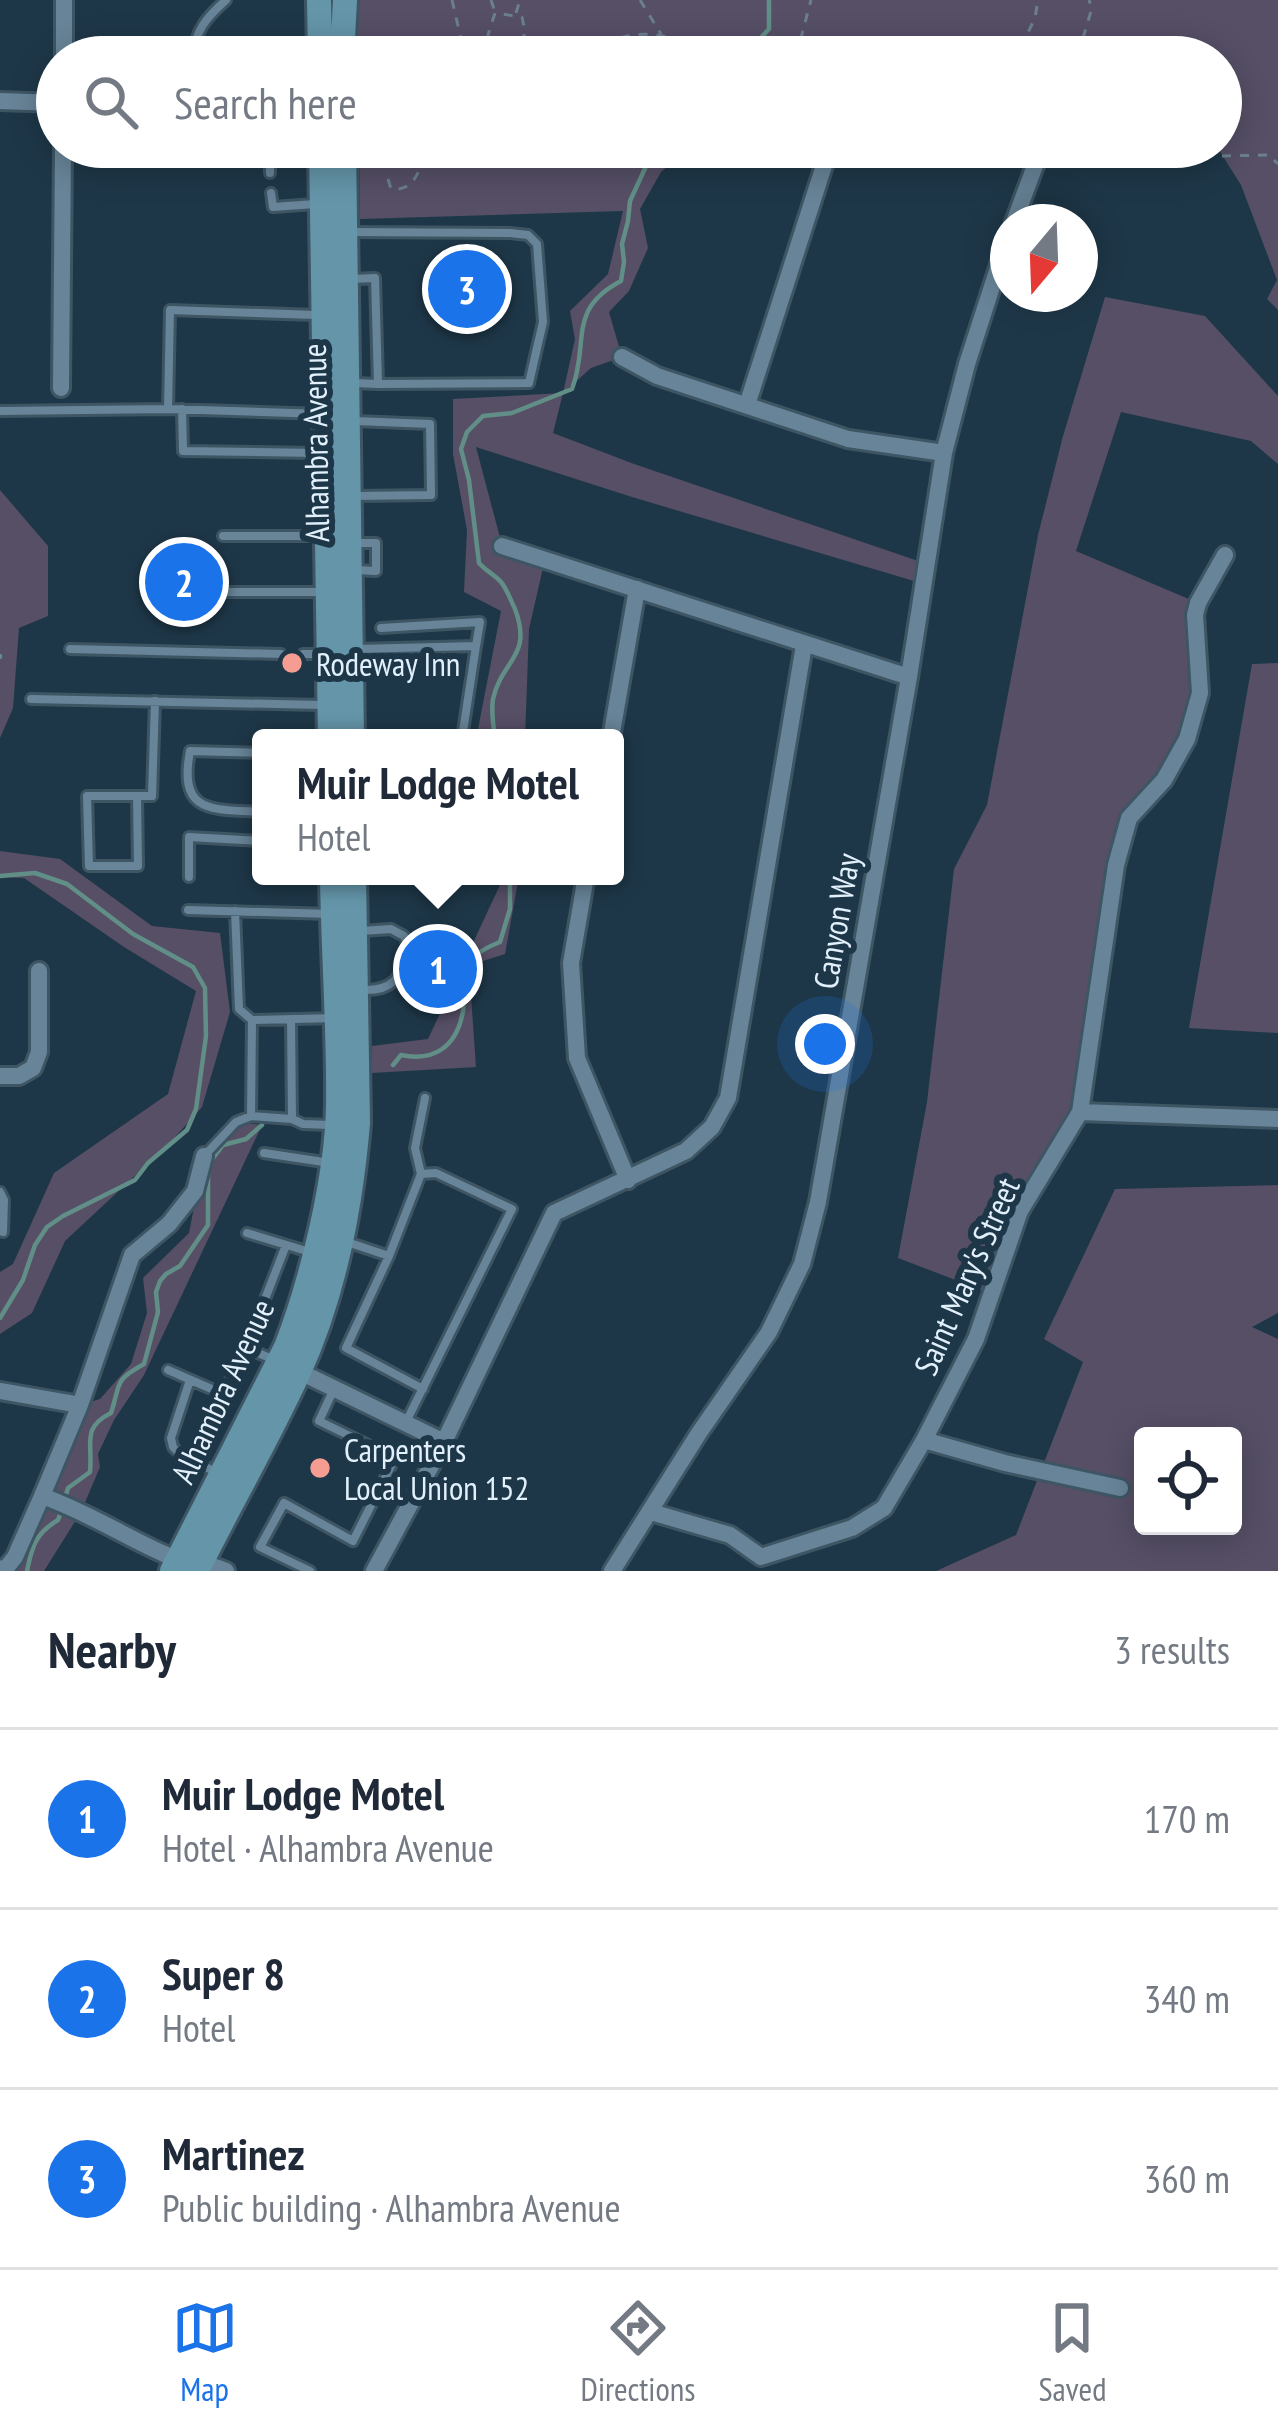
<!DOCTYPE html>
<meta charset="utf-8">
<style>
:root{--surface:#fff;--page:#f6f6f7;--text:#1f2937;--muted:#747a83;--line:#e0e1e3;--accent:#1a73e8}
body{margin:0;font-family:"PT Sans Narrow",sans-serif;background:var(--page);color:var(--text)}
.controls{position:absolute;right:36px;bottom:36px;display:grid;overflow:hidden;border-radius:12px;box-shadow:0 6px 30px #0003}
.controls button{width:108px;height:108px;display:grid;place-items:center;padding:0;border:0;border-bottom:3px solid var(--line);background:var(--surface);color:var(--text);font:60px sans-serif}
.compass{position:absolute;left:990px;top:204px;width:108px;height:108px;border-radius:50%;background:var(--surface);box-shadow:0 6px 30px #0003;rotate:199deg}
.you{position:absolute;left:825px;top:1044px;width:42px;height:42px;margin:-30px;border:9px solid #fff;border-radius:50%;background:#1a73e8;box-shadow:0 0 0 18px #1a73e833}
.badge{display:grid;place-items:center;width:78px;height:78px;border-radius:50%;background:var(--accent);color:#fff;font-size:39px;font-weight:700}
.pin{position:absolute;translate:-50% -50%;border:6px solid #fff;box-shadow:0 3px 12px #0006}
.popup{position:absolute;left:252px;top:729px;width:372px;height:156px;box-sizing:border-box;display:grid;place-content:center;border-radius:12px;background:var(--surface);filter:drop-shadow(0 3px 9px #0005);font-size:39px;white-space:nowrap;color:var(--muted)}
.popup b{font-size:45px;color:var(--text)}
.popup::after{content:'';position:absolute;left:50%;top:100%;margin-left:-24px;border:24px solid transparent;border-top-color:var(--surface)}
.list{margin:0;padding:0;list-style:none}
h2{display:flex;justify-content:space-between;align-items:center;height:156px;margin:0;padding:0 48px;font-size:51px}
h2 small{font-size:39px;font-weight:400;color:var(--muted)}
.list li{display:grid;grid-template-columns:78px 1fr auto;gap:36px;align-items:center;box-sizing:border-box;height:180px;padding:0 48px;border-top:3px solid var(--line)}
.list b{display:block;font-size:45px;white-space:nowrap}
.list p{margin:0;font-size:39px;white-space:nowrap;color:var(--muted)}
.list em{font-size:39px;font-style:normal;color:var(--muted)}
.icon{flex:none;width:66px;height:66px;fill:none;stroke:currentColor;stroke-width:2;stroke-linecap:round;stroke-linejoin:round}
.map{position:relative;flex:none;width:1278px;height:1571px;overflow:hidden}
.search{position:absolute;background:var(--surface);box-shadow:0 6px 30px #0003;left:36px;right:36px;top:36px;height:132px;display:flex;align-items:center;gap:30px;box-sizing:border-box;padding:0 42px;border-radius:66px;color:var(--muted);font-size:45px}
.sheet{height:696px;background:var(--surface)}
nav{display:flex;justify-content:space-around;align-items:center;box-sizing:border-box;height:168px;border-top:3px solid var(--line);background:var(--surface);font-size:33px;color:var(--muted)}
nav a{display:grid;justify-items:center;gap:6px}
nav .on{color:var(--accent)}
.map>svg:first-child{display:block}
.green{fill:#564f66;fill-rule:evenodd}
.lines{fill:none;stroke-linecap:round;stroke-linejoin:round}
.stream{stroke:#618f87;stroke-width:4.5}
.lane-casing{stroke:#3e5564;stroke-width:14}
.street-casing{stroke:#3e5564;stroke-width:22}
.secondary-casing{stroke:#3e5564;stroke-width:30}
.path{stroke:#6b7f8e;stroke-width:3;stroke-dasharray:9 9;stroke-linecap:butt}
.lane{stroke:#688498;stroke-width:8}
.street{stroke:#688498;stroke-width:16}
.secondary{stroke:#6495a9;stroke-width:24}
.poi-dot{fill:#f59c93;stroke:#1e3748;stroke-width:4.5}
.labels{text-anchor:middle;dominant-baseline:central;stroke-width:12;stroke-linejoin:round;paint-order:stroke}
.street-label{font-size:33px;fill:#e2f0fc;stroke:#1e3748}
.poi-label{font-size:33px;fill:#e2f0fc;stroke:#1e3748;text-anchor:start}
</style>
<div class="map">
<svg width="1278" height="1571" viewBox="0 0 1278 1571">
<rect width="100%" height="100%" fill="#1e3748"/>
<path class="green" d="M355,0h923v310l-11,-11 10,-19 -36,-95 -24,-38h4v-90h-96l-25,-16 -21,11 -3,5h-719z
M359,147h331l-29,25 -21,37 8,39 -19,43 -20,21 13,45 -31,11 -28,25 -10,40 81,31 293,100 -3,20 -292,-87 -156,-50 26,98 43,14 -16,70 -4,109h-37l-11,-4 24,-123 -37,-19 3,-62 -14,-76v-55l110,-6 12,-54 -5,-28 38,-37 15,-63 -263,8z
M1105,297l100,19 73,80v68l-27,-23 -130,-29 -45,139 122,52 2,90 -13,46 -58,79 -49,294 -60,99 -28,83 -94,-36 29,-156 27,-233 33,-64 51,-270 25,-99z
M0,490l48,56v70l-29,12 -6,80 -13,30z
M1278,663v370l-89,-5 63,-364z
M0,851l60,8 92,67 68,7 10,79 -28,95 -35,39 -102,95 -33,72 -32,21v-62l13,-8 41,-91 114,-79 28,-103 -72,-44 -100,-69 -24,-1z
M501,876h18l-14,78 -25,8 -10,19 6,86 -104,6v-27l56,-7 72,-154z
M236,1122l26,3 -118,250 -30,45 -16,34 2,13 -19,45 -37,59h-41l77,-166 20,-6 31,-35 16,-51 -4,-35 46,-45 15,-77z
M1278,1185v128l-26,14 26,12v232h-342l80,-36 67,-173 -39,-23 71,-150zM1143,1436h90v90h-90z"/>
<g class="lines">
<path class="stream" d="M743,57l26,-28v-29
M0,656v1
M495,738c-2,-13 -4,-26 -2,-39 9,-40 40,-42 22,-90 -4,-8 -8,-20 -14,-27 -6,-7 -15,-11 -22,-19l-10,-83 -8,-31 6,-17 16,-16 29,-3 60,-24c18,-47 -6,-79 49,-108l3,-19 -2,-18 6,-23 2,-20 18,-39 11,-15
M0,876l35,-3 32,11 66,50 60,33 12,21 1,48 -10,73 -9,21 -39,33 -13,17 -72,36 -16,11 -12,18 -12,35 -23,38
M393,1065l8,-10c34,7 56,-9 62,-44 2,-9 -4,-19 -3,-29 1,-3 3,-6 5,-9 8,-18 15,-23 35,-31l10,-33v-33
M210,1162l13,-17 23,-6 16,-14
M65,1498l3,-10 22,-16c3,-29 -9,-44 21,-59 10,-30 2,-32 33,-49l14,-52 -2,-20 4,-11 6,-7 14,-8 28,-41v-52
M27,1571c5,-25 9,-38 31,-51l4,-11"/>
<g class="lane-casing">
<path id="lane" d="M194,57c0,-26 13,-40 32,-57
M198,147h40
M254,147l16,13
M270,173v-13l45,-3
M271,193l2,14 42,-3
M348,232l162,1 18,2 9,9 6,78 -14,61 -151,1
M351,279l24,-1 3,106 -24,-1
M168,409l2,-99 146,5
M182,409l1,42 135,2
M0,411l168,-2 154,5
M353,496l78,-1 -1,-71 -75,-3
M223,536h100
M355,543h21v28l-20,-1
M198,592h122
M381,628l99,-6 -4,24
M70,649l211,5
M356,649l120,-3 -14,92
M303,654h22
M31,699l291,6
M261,753l-71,-2c-12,63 21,58 71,61
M137,796l1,70h-49l-2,-70h65l3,-95
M189,877v-40l72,4
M441,879l10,4 4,-7
M188,910l143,4
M235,911l4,98 13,11
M361,931l30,-2 13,7 6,15c-10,25 -15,40 -47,39
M291,1019l1,100
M331,1125l-28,-1 -11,-5 -41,-3 1,-96 83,-2
M264,1153l66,10
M205,1155l31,-33 15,-6
M0,1192l4,8 -1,32
M247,1233l66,20
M347,1242l42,14 32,-82 -6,-26 10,-50
M389,1256l-43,92 77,41
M275,1360l-29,-12 40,-103
M168,1370l55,24 23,-46
M190,1380l-19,58 2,9 5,5 41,22
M407,1420l105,-211 -76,-36 -15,1
M310,1571l-50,-24 24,-44 69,38 42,-83 -76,-37 14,-30"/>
</g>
<g class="street-casing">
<path id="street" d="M64,57v-57
M1077,57l1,-5
M0,101l57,2
M1014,222l28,-75
M622,357l35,19 191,63 96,14
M61,388l2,-241
M747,405l82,-255
M502,546l407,131
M611,738l26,-149
M586,876l-15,87 6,95 51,122
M0,1076h19l14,-8 6,-16v-81
M1080,1112l198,7
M290,1367l154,75
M0,1391l80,14
M924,1440l81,23 115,25
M42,1496c43,15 80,39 120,57 20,10 44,8 64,18
M651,1512l79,23 31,22 91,-29 32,-20 40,-68 52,-101 44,-128 60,-99 36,-247 13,-47 35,-38 23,-41 13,-46 -5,-78 3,-12 27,-48
M0,1569l7,-2 8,-10 27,-61 38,-91 52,-150 37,-31 26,-33 9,-35
M374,1571l70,-129 110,-229 132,-62 26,-24 16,-29 76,-453
M612,1571l87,-138 70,-101 33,-68 16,-62 91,-525 35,-224 23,-89 41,-127"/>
</g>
<g class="secondary-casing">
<path id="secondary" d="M319,0l1,57
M342,57l3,-57
M321,147l9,591
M344,147l8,591
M172,1571l114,-224c26,-67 51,-170 52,-242 1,-76 -5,-153 -6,-229
M197,1571c33,-67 70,-130 101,-197 36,-78 53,-167 60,-251l-4,-247"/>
</g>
<path class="path" d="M452,0l10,43 -2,14
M491,0l4,12
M640,0l21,34
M516,13l4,-13
M1083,38l9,-30 -3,-8
M490,57l-2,-22 7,-22 27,4 3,14 -6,26
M591,57c41,-44 97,-13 146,0
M796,57l15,-57
M983,57l42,-18 10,-21 3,-18
M1222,156l47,-1 9,9
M373,157v-10
M388,179l3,10c25,3 30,-22 34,-42"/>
<use href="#lane" class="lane"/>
<use href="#street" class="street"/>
<use href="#secondary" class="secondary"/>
</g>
<g class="poi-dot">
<circle cx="292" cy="663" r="12"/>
<circle cx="320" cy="1468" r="12"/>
</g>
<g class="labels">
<g class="street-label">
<text transform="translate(315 443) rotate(-91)">Alhambra Avenue</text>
<text transform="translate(836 921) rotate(-80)">Canyon Way</text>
<text transform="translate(966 1276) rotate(-66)">Saint Mary's Street</text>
<text transform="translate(222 1391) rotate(-65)">Alhambra Avenue</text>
</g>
<g class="poi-label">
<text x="316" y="663">Rodeway Inn</text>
<text x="344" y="1449">Carpenters<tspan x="344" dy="38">Local Union 152</tspan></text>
</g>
</g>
</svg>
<div class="controls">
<button><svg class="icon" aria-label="locate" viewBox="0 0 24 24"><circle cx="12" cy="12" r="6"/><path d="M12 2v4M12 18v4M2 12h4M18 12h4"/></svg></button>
</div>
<svg class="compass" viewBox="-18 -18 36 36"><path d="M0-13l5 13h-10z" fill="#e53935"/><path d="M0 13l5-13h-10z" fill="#747a83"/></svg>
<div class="you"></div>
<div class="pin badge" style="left:438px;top:969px">1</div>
<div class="popup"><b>Muir Lodge Motel</b>Hotel</div>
<div class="pin badge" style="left:184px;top:582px">2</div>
<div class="pin badge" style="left:467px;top:289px">3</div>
<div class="search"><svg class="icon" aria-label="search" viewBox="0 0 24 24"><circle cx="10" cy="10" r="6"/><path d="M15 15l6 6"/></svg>Search here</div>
</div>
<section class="sheet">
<h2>Nearby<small>3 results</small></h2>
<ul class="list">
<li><span class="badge">1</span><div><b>Muir Lodge Motel</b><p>Hotel · Alhambra Avenue</p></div><em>170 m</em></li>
<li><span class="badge">2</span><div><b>Super 8</b><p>Hotel</p></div><em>340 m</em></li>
<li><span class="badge">3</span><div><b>Martinez</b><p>Public building · Alhambra Avenue</p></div><em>360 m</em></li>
</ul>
</section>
<nav>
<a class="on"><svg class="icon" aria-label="map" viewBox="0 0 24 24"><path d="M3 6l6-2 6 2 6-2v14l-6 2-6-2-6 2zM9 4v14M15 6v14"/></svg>Map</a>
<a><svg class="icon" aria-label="directions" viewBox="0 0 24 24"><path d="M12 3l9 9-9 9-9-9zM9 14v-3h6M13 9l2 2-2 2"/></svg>Directions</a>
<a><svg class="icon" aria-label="saved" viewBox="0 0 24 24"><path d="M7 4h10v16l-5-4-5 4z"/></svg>Saved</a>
</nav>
